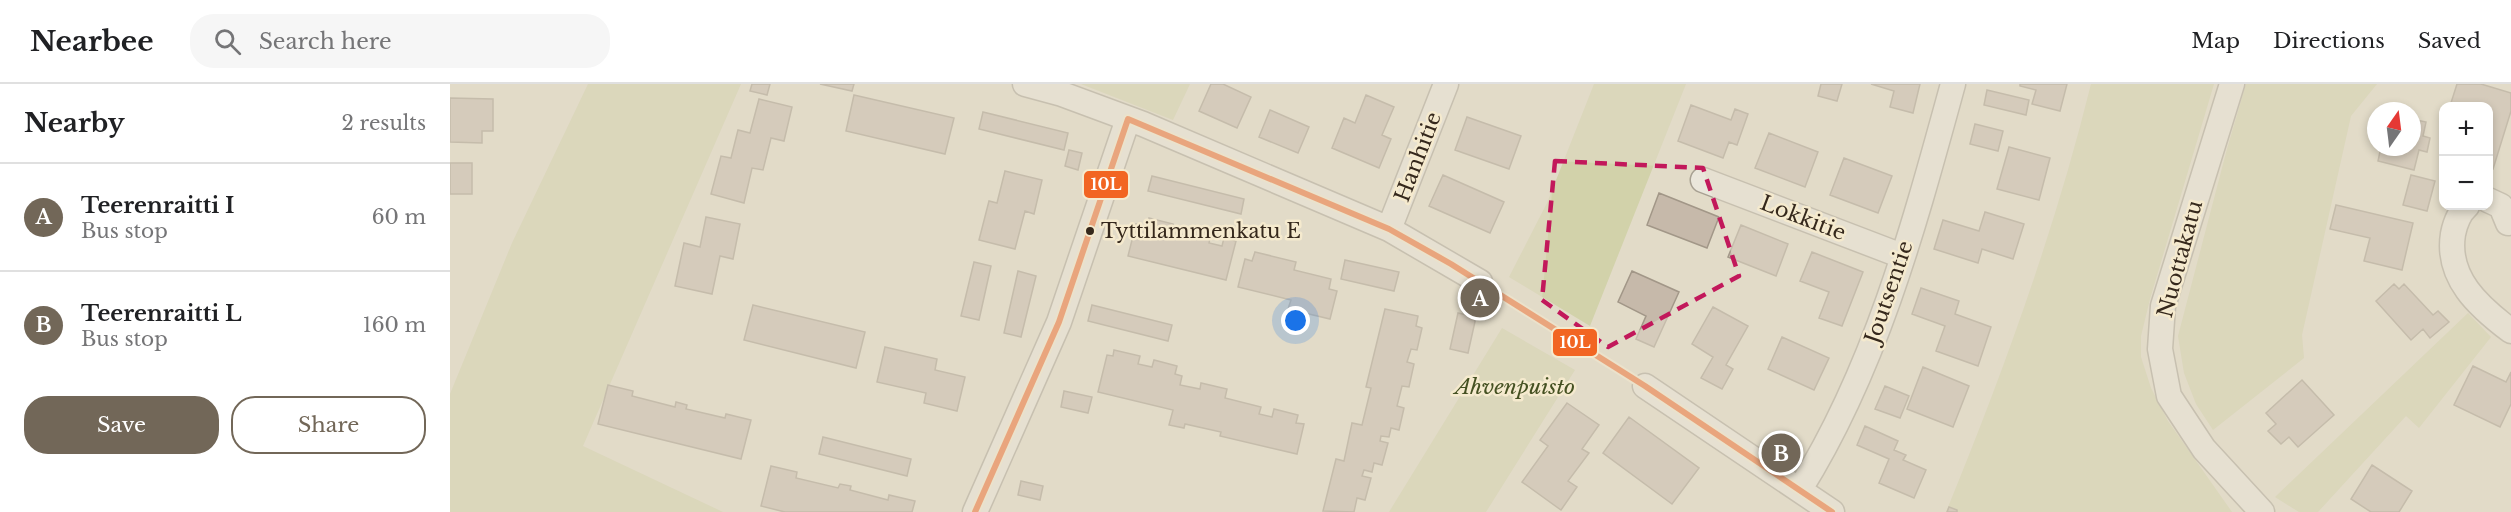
<!DOCTYPE html>
<meta charset="utf-8">
<style>
:root{--surface:#fff;--page:#f6f6f6;--text:#202124;--muted:#757577;--line:#e0e0e0;--accent:#726758}
body{margin:0;font-family:"Libre Baskerville",serif;background:var(--page);color:var(--text)}
.controls{position:absolute;right:18px;top:18px;display:grid;overflow:hidden;border-radius:12px;box-shadow:0 3px 9px #0003}
.controls button{width:54px;height:54px;display:grid;place-items:center;padding:0;border:0;border-bottom:2px solid var(--line);background:var(--surface);color:var(--text);font:30px sans-serif}
.compass{position:absolute;left:1917px;top:18px;width:54px;height:54px;border-radius:50%;background:var(--surface);box-shadow:0 3px 9px #0003;rotate:14deg}
.you{position:absolute;left:846px;top:237px;width:21px;height:21px;margin:-15px;border:4px solid #fff;border-radius:50%;background:#1a73e8;box-shadow:0 0 0 9px #1a73e833}
.badge{display:grid;place-items:center;width:39px;height:39px;border-radius:50%;background:var(--accent);color:#fff;font-size:20px;font-weight:700}
.pin{position:absolute;translate:-50% -50%;border:3px solid #fff;box-shadow:0 2px 6px #0006}
.list{margin:0;padding:0;list-style:none}
h2{display:flex;justify-content:space-between;align-items:center;height:78px;margin:0;padding:0 24px;font-size:26px}
h2 small{font-size:20px;font-weight:400;color:var(--muted)}
.list li{display:grid;grid-template-columns:39px 1fr auto;gap:18px;align-items:center;box-sizing:border-box;height:108px;padding:0 24px;border-top:2px solid var(--line)}
.list b{display:block;font-size:22px;white-space:nowrap}
.list p{margin:0;font-size:20px;white-space:nowrap;color:var(--muted)}
.list em{font-size:20px;font-style:normal;color:var(--muted)}
.actions{display:flex;gap:12px;padding:18px 24px}
.actions a{flex:1;padding:14px 0;border:2px solid var(--accent);border-radius:24px;text-align:center;font-size:21px;color:var(--accent)}
.actions .main{background:var(--accent);color:#fff}
.icon{flex:none;width:33px;height:33px;fill:none;stroke:currentColor;stroke-width:2;stroke-linecap:round;stroke-linejoin:round}
.map{position:relative;flex:none;width:2061px;height:428px;overflow:hidden}
header{display:flex;align-items:center;gap:36px;box-sizing:border-box;height:84px;padding:0 30px;background:var(--surface);border-bottom:2px solid var(--line)}
header strong{font-size:28px}
nav{display:flex;gap:33px;margin-inline-start:auto;font-size:21px}
.search{width:420px;height:54px;background:var(--page);display:flex;align-items:center;gap:15px;box-sizing:border-box;padding:0 21px;border-radius:24px;color:var(--muted);font-size:22px}
main{display:flex}
aside{flex:1;background:var(--surface)}
.map>svg:first-child{display:block}
.green{fill:#d2d2aa}
.building{fill:#c6b9aa;stroke:#a29788;stroke-width:1.5}
.lines{fill:none;stroke-linecap:round;stroke-linejoin:round}
.minor-casing{stroke:#a7a092;stroke-width:27}
.minor{stroke:#eae6db;stroke-width:24}
.bus-1-casing{stroke:#f5eace;stroke-width:10}
.bus-1{stroke:#f26522;stroke-width:6}
.marked{fill:none;stroke:#c2185b;stroke-width:4.5;stroke-dasharray:12 8;stroke-linejoin:round}
.bus-dot{fill:#35281c;stroke:#f5eace;stroke-width:2}
.labels{text-anchor:middle;dominant-baseline:central;stroke-width:5;stroke-linejoin:round;paint-order:stroke}
.bus-label{font-size:20px;fill:#35281c;stroke:#f5eace;text-anchor:start}
.street-label{font-size:21px;fill:#35281c;stroke:#f5eace}
.park-label{font-size:21px;font-style:italic;fill:#455122;stroke:#f5eace}
.line-badge{stroke:#f5eace;stroke-width:2}
.badge-label{font-size:16px;text-anchor:middle;font-weight:bold;fill:#fff}
</style>
<header>
<strong>Nearbee</strong>
<div class="search"><svg class="icon" aria-label="search" viewBox="0 0 24 24"><circle cx="10" cy="10" r="6"/><path d="M15 15l6 6"/></svg>Search here</div>
<nav><a>Map</a><a>Directions</a><a>Saved</a></nav>
</header>
<main>
<aside>
<h2>Nearby<small>2 results</small></h2>
<ul class="list">
<li><span class="badge">A</span><div><b>Teerenraitti I</b><p>Bus stop</p></div><em>60 m</em></li>
<li><span class="badge">B</span><div><b>Teerenraitti L</b><p>Bus stop</p></div><em>160 m</em></li>
</ul>
<div class="actions"><a class="main">Save</a><a>Share</a></div>
</aside>
<div class="map">
<svg width="2061" height="428" viewBox="0 0 2061 428">
<rect width="100%" height="100%" fill="#e2dbc8"/>
<path class="green" d="M138,0h153l-158,362 140,66h-273v-118l62,-151z
M631,0h109l-17,36z
M1144,0h92l-96,242 -81,-49 38,-74z
M1641,0h123l-64,215 -9,37v21l10,31 17,33 64,91h-286c57,-139 109,-282 145,-428z
M1796,0h131l-26,32 -49,219 2,23 -91,72 -17,-26 -12,-31 -6,-37 49,-187z
M2018,229l23,24 -72,91 -13,-12 -88,96h-19l-24,-15z
M1052,244l73,42 -89,142h-97z"/>
<path class="building" d="M302,0h18l-3,11 -17,-4z
M370,0h34l-2,7z
M761,0h12l28,13 -14,31 -38,-17z
M1371,0h21l-5,17 -19,-5z
M1421,0h49l-7,29 -23,-6 4,-16z
M1570,0h47l-7,27 -28,-7 4,-14 -16,-4z
M2007,0h24l30,9v18l-18,58 -5,-2v-61h-38z
M1537,6l42,10 -3,15 -42,-10z
M404,11l100,23 -9,36 -99,-23z
M916,11l28,12 -12,28 9,4 -12,29 -47,-20 12,-30 11,5z
M0,14l43,1v32h-11v12l-32,-1z
M309,15l33,8 -8,34 -13,-3 -8,32 -11,-2 -8,35 -33,-9 10,-38 10,2 7,-28 12,3z
M1241,21l40,15 4,-11 13,5 -11,31 -8,-3 -6,16 -45,-17z
M820,26l39,17 -11,26 -39,-16z
M533,28l85,21 -4,17 -85,-21z
M1017,33l54,19 -12,33 -54,-19z
M1962,35l14,3 -3,14 7,2 -3,14 -8,-2 -5,20 -36,-9 3,-14h31z
M1525,40l28,7 -5,20 -28,-7z
M1319,49l49,19 -13,35 -50,-19z
M1559,63l41,11 -11,42 -42,-11z
M619,66l13,3 -4,17 -13,-4z
M1394,74l48,18 -14,37 -48,-18z
M0,79h22v31h-22z
M555,87l37,9 -8,34 -9,-3 -10,38 -36,-9 10,-39 8,2z
M993,91l61,27 -14,31 -61,-27z
M1961,91l24,6 -8,30 -24,-6z
M702,92l92,23 -3,15 -93,-23z
M1209,109l60,24 -12,31 -60,-23z
M1886,121l77,18 -11,47 -38,-9 6,-23 -40,-9z
M1535,128l39,12 -11,35 -31,-10 -4,14 -44,-14 9,-29 36,11z
M256,133l34,7 -7,35 -13,-3 -8,38 -37,-8 9,-43 16,4z
M699,134l24,6 -1,8 13,3 2,-7 24,6 -2,9 13,3 2,-8 12,3 -10,39 -98,-24 8,-32 11,3z
M1291,141l47,19 -12,32 -48,-19z
M805,168l41,10 -2,8 37,9 -2,10 8,2 -7,28 -42,-10 3,-9 -53,-13 7,-28 7,2z
M1362,168l51,20 -21,54 -23,-8 10,-26 -29,-11z
M895,176l54,12 -5,19 -53,-12z
M524,178l17,4 -12,54 -18,-4z
M568,187l18,5 -15,61 -17,-4z
M1182,187l47,21 -25,55 -18,-8 10,-23 -28,-14z
M1944,200l5,5 5,-5 29,31 5,-4 11,11 -19,16 -7,-9 -12,11 -35,-39z
M1471,204l38,13 -4,13 36,13 -13,39 -42,-15 9,-25 -33,-12z
M303,221l112,27 -9,36 -112,-28z
M642,221l80,20 -4,16 -80,-20z
M1263,223l35,19 -22,39 7,4 -11,20 -21,-11 12,-21 -21,-13z
M935,225l33,7 -2,10 6,2 -5,22 -6,-1 -4,13 7,2 -5,23 -7,-1 -5,20 7,2 -5,22 -8,-2 -2,9 -8,-1 -1,5 8,2 -6,22 -8,-2 -2,9 -8,-2 -2,6 9,2 -6,22 -8,-2 -3,14 -31,-1 13,-52 8,2 8,-38 10,2 9,-37 -5,-1z
M1008,229l18,4 -8,36 -18,-4z
M1332,253l47,21 -15,32 -46,-21z
M435,263l52,12 -2,11 30,7 -8,34 -33,-8 2,-10 -49,-11z
M664,266l26,6 -2,8 14,3 2,-7 23,6 -2,8 7,2 -2,9 20,4 1,-6 26,6 -2,9 36,9 -2,7 13,3 2,-8 24,6 -2,8 8,1 -7,30 -77,-18 1,-4 -36,-8 -1,4 -15,-3 4,-15 -75,-18 9,-37 6,1z
M2023,282l33,16 5,-10v32l-11,23 -46,-22z
M1473,283l46,19 -16,41 -46,-18z
M1852,296l32,35 -36,32 -9,-10 -8,7 -13,-13 8,-7 -10,-11z
M158,301l25,6 -1,5 43,11 1,-5 11,3 -1,4 39,9 1,-4 25,6 -10,39 -143,-35z
M1435,302l24,10 -9,22 -25,-9z
M614,307l28,6 -4,16 -27,-6z
M1117,319l32,22 -17,24 7,4 -21,28 9,6 -16,23 -39,-28 26,-36 -8,-6z
M1179,333l70,51 -27,36 -69,-51z
M1415,342l33,15 -4,9 12,5 -3,5 23,10 -12,28 -35,-15 10,-24 -32,-14z
M373,353l88,22 -4,17 -88,-22z
M1922,381l40,26 -13,21h-28l-20,-13z
M321,382l26,6 -1,6 42,10 2,-4 11,2 -1,4 38,10 1,-5 26,6 -3,11h-127l-24,-6z
M571,397l22,5 -3,14 -22,-5z
M1499,423l8,3v2h-10z"/>
<g class="lines">
<g class="minor-casing">
<path id="minor" d="M575,0l37,10 81,30 246,105 91,53
M1782,0l-69,222 -3,43 9,47 35,53 58,63
M1253,96l199,76
M2038,116l13,6 7,17
M2017,122c-8,7 -12,18 -14,28 -7,44 26,73 58,97
M939,145l57,-145
M1195,302l187,126
M1350,405c77,-123 115,-267 153,-405
M525,428l84,-190 69,-203"/>
</g>
<use href="#minor" class="minor"/>
<g class="bus-1-casing">
<path id="bus-1" d="M525,428l84,-190 69,-203 261,110 62,35 194,122 187,126"/>
</g>
<use href="#bus-1" class="bus-1"/>
</g>
<path d="M0 0H2061V428H0ZM1105,77l148,7 36,108 -131,71 -66,-47z" fill="#e2dbc8" fill-opacity=".55" fill-rule="evenodd"/>
<path class="marked" d="M1105,77l148,7 36,108 -131,71 -66,-47z"/>
<circle class="bus-dot" cx="640" cy="147" r="5"/>
<g class="labels">
<g class="bus-label">
<text x="651" y="147">Tyttilammenkatu E</text>
</g>
<g class="street-label">
<text transform="translate(968 73) rotate(-69)">Hanhitie</text>
<text transform="translate(1353 134) rotate(21)">Lokkitie</text>
<text transform="translate(1730 175) rotate(-75)">Nuottakatu</text>
<text transform="translate(1439 208) rotate(-71)">Joutsentie</text>
</g>
<g class="park-label">
<text x="1065" y="303">Ahvenpuisto</text>
</g>
</g>
<g class="line-badge">
<rect x="633" y="86" width="46" height="29" rx="6" fill="#f26522"/>
<rect x="1102" y="244" width="46" height="29" rx="6" fill="#f26522"/>
</g>
<g class="badge-label">
<text x="656" y="106">10L</text>
<text x="1125" y="264">10L</text>
</g>
</svg>
<div class="controls">
<button>+</button>
<button>−</button>
</div>
<svg class="compass" viewBox="-18 -18 36 36"><path d="M0-13l5 13h-10z" fill="#e53935"/><path d="M0 13l5-13h-10z" fill="#757577"/></svg>
<div class="you"></div>
<div class="pin badge" style="left:1030px;top:214px">A</div>
<div class="pin badge" style="left:1331px;top:369px">B</div>
</div>
</main>
